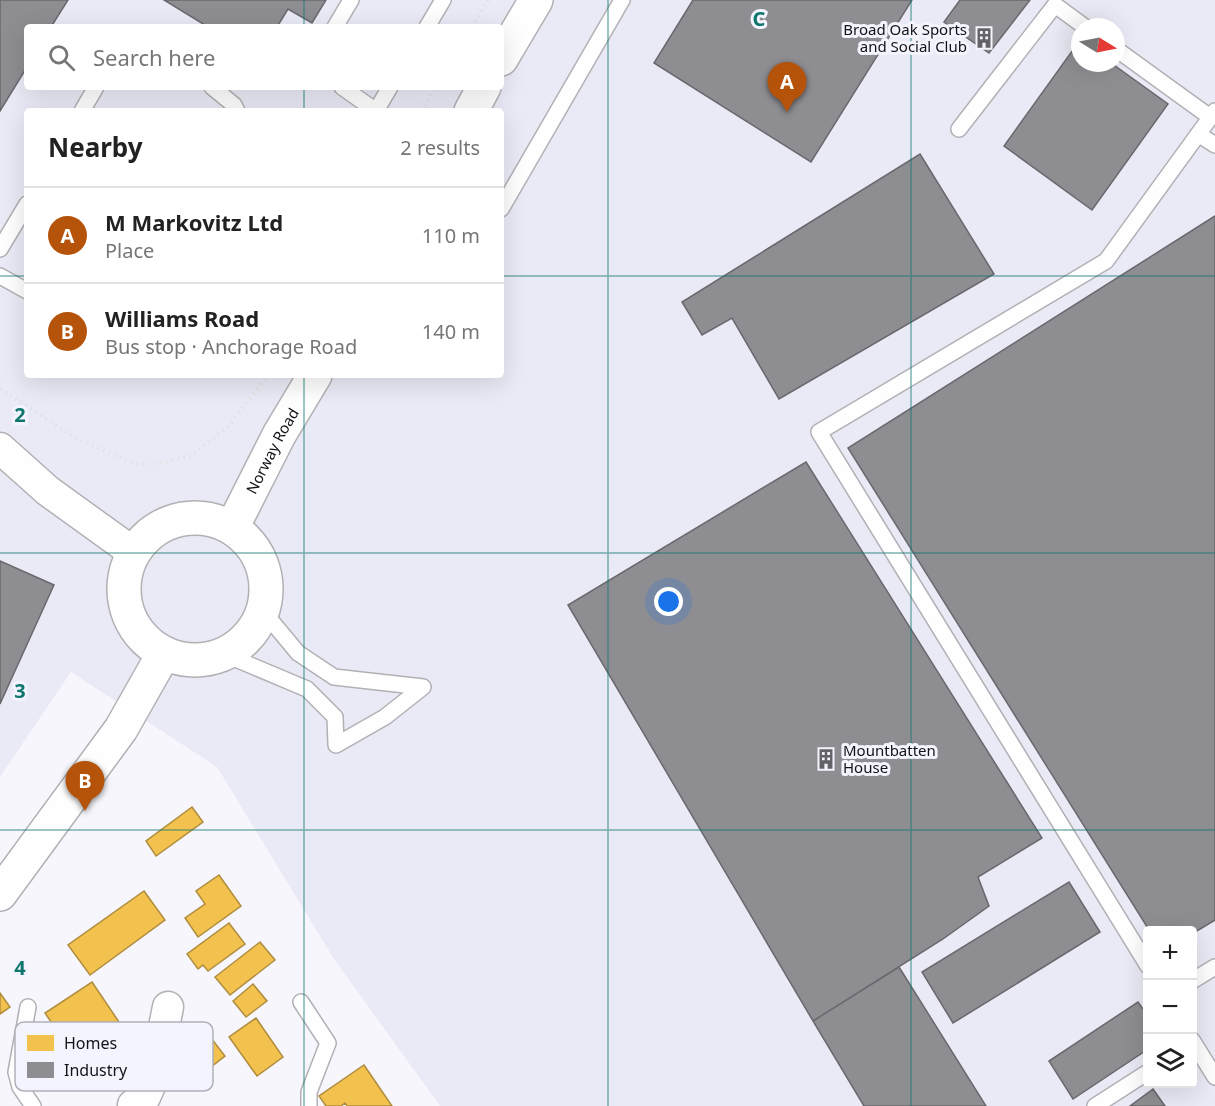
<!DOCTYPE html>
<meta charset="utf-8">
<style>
:root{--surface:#fff;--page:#f2f2f2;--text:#222;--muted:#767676;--line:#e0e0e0;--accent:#b45309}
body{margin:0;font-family:"Noto Sans",sans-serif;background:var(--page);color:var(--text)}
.controls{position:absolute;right:18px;bottom:18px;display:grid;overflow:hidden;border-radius:6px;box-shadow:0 6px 24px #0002}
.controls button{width:54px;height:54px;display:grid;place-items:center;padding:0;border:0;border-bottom:2px solid var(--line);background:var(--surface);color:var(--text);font:30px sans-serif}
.compass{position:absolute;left:1071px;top:18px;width:54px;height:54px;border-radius:50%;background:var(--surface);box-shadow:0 6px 24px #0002;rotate:100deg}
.you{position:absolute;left:669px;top:602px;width:21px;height:21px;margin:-15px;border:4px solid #fff;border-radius:50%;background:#1a73e8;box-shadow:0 0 0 9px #1a73e833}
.badge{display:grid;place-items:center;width:39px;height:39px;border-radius:50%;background:var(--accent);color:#fff;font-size:20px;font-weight:700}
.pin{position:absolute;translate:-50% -50px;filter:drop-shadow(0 2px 3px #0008)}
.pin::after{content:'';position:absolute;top:32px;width:21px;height:18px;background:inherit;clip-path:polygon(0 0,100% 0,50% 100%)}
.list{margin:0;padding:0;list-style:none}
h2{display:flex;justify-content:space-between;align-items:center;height:78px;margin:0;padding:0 24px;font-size:26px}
h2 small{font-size:20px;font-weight:400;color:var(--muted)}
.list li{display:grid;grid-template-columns:39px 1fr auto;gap:18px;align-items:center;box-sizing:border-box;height:96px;padding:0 24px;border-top:2px solid var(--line)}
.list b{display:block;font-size:22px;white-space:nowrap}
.list p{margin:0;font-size:20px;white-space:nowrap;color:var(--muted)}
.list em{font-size:20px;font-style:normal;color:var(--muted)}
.icon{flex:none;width:33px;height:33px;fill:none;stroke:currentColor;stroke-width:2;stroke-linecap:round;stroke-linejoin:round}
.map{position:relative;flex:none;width:1215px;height:1106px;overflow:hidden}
.search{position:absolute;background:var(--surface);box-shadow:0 6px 24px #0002;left:24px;top:24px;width:480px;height:66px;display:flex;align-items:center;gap:15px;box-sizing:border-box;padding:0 21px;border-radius:6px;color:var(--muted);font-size:22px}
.panel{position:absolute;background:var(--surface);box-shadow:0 6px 24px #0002;left:24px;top:108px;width:480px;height:270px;border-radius:6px}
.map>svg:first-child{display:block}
.built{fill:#eaeaf6;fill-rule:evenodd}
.homes{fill:#f2c14e;stroke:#af8d3e;stroke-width:1.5}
.industry{fill:#8d8d92;stroke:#68686d;stroke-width:1.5}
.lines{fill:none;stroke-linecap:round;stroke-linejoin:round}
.lane-casing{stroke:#b1b1b5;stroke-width:18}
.street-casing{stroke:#b1b1b5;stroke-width:33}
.secondary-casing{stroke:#b1b1b5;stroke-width:36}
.path{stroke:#e2e2e4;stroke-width:4;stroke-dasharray:1.5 4.5;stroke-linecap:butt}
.lane{stroke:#fefeff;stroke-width:15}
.street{stroke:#fefeff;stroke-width:30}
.secondary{stroke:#fefeff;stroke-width:33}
.grid{fill:none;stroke:#0f766e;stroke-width:1.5;stroke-opacity:0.55}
.labels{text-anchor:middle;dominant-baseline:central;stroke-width:6;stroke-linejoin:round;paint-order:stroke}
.poi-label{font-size:15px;fill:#131317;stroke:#f4f4fe;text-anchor:end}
.street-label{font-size:15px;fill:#131317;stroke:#f4f4fe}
.key{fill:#f4f4fe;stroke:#b0b0b9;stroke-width:1.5}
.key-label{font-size:16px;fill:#131317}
.grid-label{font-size:20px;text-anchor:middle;font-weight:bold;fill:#0f766e;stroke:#f4f4fe;stroke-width:6;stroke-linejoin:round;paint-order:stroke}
</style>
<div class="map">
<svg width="1215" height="1106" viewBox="0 0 1215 1106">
<rect width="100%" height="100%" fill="#f6f6fc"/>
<path class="built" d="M0,0h1215v1106h-775l-106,-147 -117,-192 -146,-95 -71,105zM27,27h474v60h-474zM1080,27h36v36h-36zM27,111h474v264h-474zM1148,930h44v154h-44z"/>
<path class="homes" d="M192,807l11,15 -47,34 -10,-15z
M219,875l22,31 -43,31 -13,-19 20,-14 -9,-13z
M144,891l21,29 -75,55 -22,-30z
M229,923l16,21 -37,27 -5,-6 -5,4 -11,-15z
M260,942l15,18 -45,35 -15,-18z
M92,982l29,43 -47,31 -29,-43z
M253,984l14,17 -21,16 -13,-16z
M0,993l10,14 -10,7z
M256,1018l27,39 -26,19 -28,-39z
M211,1038l14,18 -41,32 -14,-18z
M364,1065l28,41h-45l-2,-3 -4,3h-15l-7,-10z"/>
<path class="industry" d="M0,0h68l-17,27h-24v40l-27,44z
M164,0h162l-14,23 -24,-14 -11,18h-69z
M693,0h219l-101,162 -157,-99z
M960,0h70l-41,53 -45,-31z
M1080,40v23h31l57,41 -76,106 -88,-64z
M920,154l74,120 -215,125 -47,-81 -30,17 -20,-33z
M1215,216v704l-23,14v-4h-43l-301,-482z
M806,462l236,376 -64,39 11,29 -46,33 -130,82 -245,-416z
M0,561l54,24 -54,119z
M1069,882l31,50 -147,91 -31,-51z
M899,967l87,139h-122l-51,-85z
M1138,1002l10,14v33l-75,50 -24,-38z
M1153,1089l12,17h-35z"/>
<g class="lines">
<g class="lane-casing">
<path id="lane" d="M335,27l16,-27
M427,27l16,-27
M1116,49l94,68
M212,87l22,18 3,6
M342,87l34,24 14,-24
M82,111l14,-24
M959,129l96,-124 30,22
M1198,134l17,11
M501,209l121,-209
M0,249l27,-45
M0,276l27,15
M263,611l35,42 36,24 89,10
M224,654l83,35 28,28 1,28 49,-28 38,-30
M1148,966l-329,-534 287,-171 109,-150
M1192,981l23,-14
M301,1002l27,41 -19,49v14
M28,1007l-12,65 4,15 13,19
M1192,1040l23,37
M1095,1106l53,-34"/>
</g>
<g class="street-casing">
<path id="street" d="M0,448l48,43 86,62
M133,1105l12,-8 9,-20 14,-70"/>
</g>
<g class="secondary-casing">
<g id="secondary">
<path d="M501,59l35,-59"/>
<path d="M471,111l13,-24"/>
<circle cx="195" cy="589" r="71"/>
<path id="s1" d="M232,528l47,-93 36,-60"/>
<path d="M0,894l121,-165 43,-76"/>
</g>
</g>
<path class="path" d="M472,27l16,-27
M421,111l15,-24
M0,389l76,49 59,26h22l33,-8 38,-29 40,-52"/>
<use href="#lane" class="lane"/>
<use href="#street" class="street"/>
<use href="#secondary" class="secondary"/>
</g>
<path class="grid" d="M304,0v27M608,0v1106M911,0v1106M304,87v24M0,276h27M501,276h714M304,375v731M0,553h1215M0,830h1215"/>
<defs>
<g id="building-bare" transform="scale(1.62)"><path d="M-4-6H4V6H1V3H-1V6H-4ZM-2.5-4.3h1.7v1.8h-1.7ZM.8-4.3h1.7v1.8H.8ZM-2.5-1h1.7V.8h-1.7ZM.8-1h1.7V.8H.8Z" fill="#626267" stroke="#f4f4fe" stroke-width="2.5" paint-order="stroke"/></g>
</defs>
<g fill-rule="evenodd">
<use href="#building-bare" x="984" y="38"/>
<use href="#building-bare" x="826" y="759"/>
</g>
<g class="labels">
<g class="poi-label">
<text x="967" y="29">Broad Oak Sports<tspan x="967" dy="17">and Social Club</tspan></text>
<text x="843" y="750" text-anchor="start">Mountbatten<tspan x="843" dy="17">House</tspan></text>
</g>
<g class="street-label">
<text stroke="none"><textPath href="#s1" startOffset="87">Norway Road</textPath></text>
</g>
</g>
<rect x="15" y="1022" width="198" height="69" rx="9" class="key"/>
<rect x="27" y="1035" width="27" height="16" fill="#f2c14e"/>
<rect x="27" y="1062" width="27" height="16" fill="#8d8d92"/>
<g class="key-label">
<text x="64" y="1049">Homes</text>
<text x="64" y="1076">Industry</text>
</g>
<g class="grid-label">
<text x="759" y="26">C</text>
<text x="20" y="422">2</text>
<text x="20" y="698">3</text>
<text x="20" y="975">4</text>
</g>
</svg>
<div class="controls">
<button>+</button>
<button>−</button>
<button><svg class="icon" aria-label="layers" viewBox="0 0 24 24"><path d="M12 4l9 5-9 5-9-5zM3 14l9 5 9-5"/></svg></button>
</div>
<svg class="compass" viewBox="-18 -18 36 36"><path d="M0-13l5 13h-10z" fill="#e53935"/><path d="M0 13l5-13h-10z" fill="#767676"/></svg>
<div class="you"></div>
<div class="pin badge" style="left:787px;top:112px">A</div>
<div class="pin badge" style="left:85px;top:811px">B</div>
<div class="search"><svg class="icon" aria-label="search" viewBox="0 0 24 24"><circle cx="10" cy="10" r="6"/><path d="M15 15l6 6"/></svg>Search here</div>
<section class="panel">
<h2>Nearby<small>2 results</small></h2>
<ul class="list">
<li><span class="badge">A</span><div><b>M Markovitz Ltd</b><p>Place</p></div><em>110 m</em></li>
<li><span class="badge">B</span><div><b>Williams Road</b><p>Bus stop · Anchorage Road</p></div><em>140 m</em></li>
</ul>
</section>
</div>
